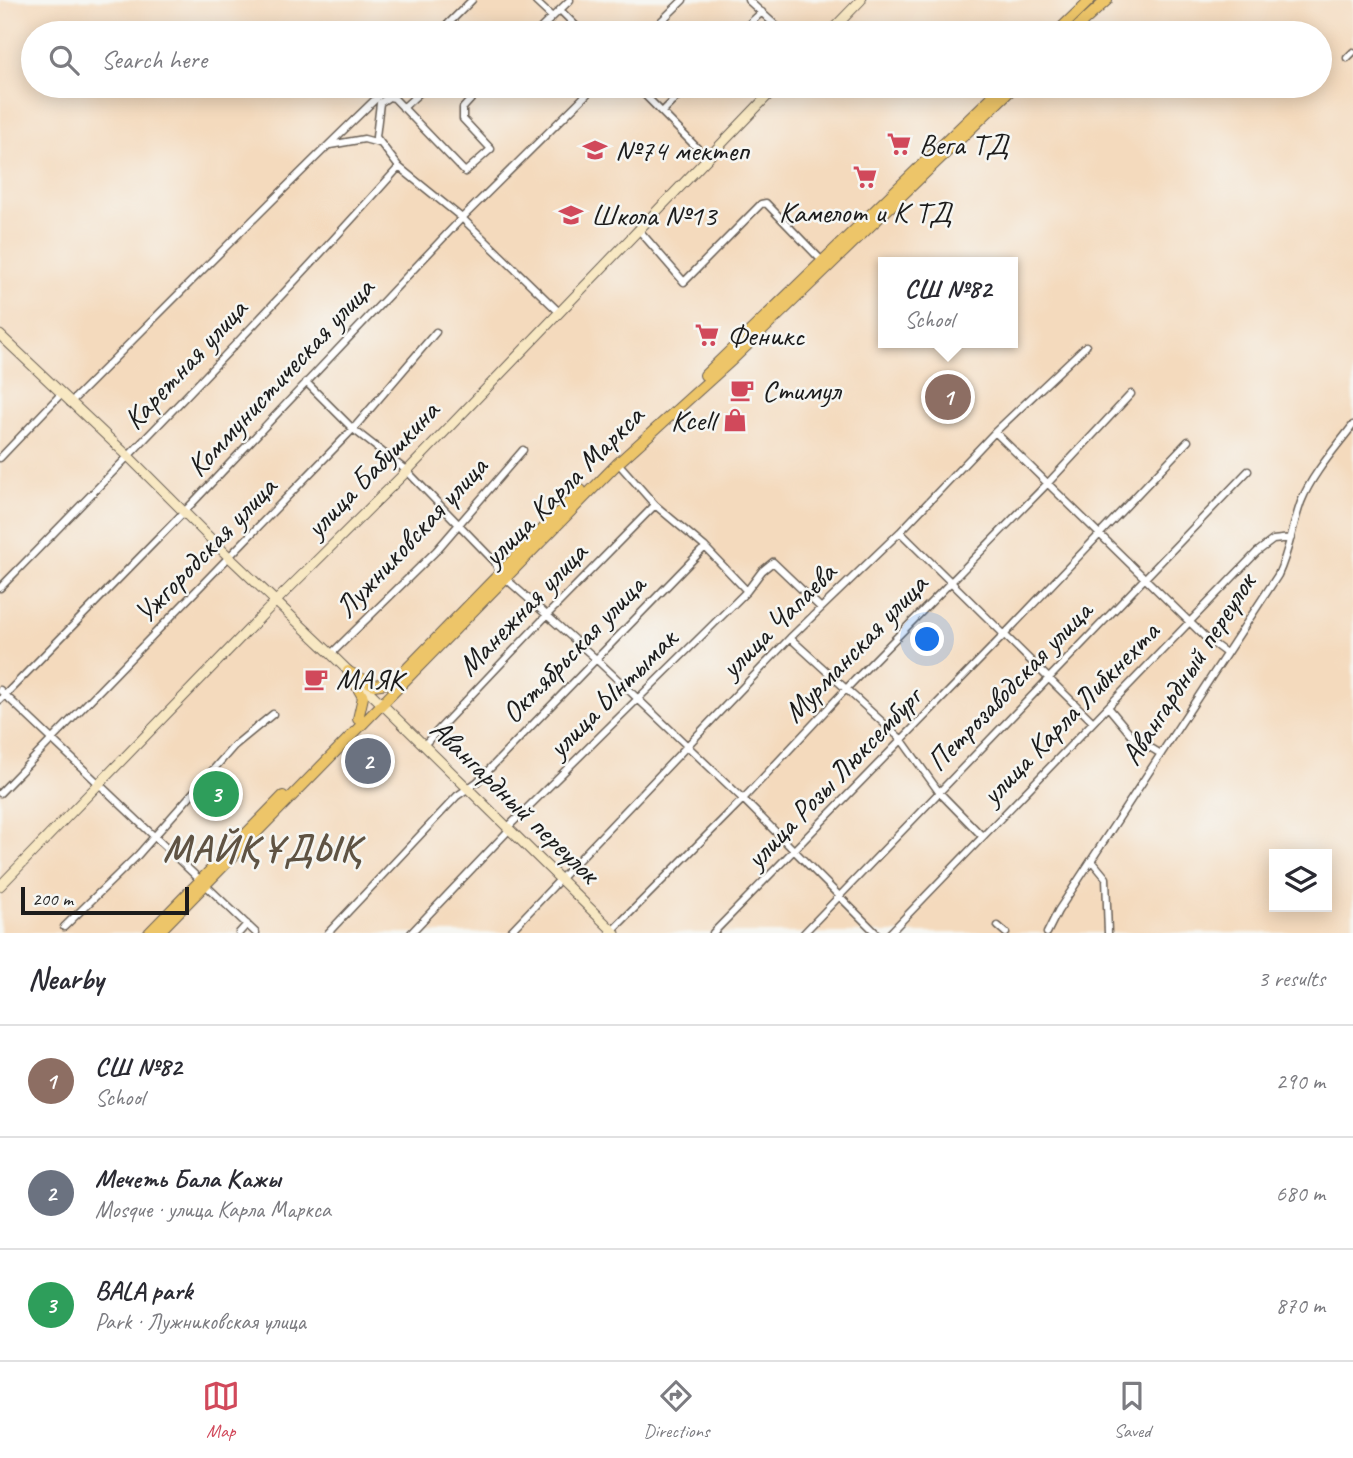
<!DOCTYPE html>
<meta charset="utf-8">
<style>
:root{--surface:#fff;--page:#f2f2f3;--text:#2b2b33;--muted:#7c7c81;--line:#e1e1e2;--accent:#d1495b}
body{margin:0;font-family:Caveat,sans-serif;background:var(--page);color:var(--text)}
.controls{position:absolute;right:21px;bottom:21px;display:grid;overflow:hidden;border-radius:0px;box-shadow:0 4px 18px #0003}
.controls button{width:63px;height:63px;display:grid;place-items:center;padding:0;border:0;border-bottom:2px solid var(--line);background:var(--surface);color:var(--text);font:35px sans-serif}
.scale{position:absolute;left:21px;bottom:18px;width:168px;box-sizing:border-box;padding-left:7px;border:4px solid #1c1c1c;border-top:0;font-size:19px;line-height:24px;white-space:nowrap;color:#1c1c1c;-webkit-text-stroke:5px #f6f6f2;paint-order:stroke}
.you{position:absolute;left:928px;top:640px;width:24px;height:24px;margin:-18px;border:5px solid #fff;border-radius:50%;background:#1a73e8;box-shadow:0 0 0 10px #1a73e833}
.badge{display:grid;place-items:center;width:46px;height:46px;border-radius:50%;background:var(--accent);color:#fff;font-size:23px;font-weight:700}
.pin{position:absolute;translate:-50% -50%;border:4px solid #fff;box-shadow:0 2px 7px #0006}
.popup{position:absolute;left:878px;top:257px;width:140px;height:91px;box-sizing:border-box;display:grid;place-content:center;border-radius:0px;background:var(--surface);filter:drop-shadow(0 2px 5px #0005);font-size:23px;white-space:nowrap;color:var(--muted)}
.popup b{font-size:26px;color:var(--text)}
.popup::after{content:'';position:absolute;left:50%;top:100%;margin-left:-14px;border:14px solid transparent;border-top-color:var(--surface)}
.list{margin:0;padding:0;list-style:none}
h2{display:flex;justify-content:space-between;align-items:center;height:91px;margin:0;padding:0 28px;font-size:30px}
h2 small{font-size:23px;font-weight:400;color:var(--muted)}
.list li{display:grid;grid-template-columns:46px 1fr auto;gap:21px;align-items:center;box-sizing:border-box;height:112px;padding:0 28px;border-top:2px solid var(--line)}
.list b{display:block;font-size:26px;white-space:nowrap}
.list p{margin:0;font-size:23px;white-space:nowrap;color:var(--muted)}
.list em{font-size:23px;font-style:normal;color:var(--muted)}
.icon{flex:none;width:38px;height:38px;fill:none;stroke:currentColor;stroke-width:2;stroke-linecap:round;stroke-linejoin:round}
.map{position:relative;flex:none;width:1353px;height:933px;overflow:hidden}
.search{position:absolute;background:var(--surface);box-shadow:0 4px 18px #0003;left:21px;right:21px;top:21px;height:77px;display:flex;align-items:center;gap:18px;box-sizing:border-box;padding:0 24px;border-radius:38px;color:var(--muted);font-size:26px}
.sheet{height:427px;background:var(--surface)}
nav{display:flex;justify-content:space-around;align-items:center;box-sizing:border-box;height:98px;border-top:2px solid var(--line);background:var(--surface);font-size:19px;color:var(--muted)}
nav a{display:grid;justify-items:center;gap:4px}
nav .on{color:var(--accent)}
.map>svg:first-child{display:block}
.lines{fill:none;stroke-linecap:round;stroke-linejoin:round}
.street-casing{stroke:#685e54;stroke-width:9}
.secondary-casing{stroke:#685e54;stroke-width:11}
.primary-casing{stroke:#685e54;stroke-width:12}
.street{stroke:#fff;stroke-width:6}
.secondary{stroke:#f8e8c3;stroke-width:9}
.primary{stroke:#edc569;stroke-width:10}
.labels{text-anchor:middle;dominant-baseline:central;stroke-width:5;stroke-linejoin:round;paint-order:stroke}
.poi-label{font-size:30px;fill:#1c1c1c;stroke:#f6f6f2;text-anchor:start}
.street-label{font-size:30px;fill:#1c1c1c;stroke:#f6f6f2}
.district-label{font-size:37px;font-weight:bold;letter-spacing:2px;fill:#5f5343;stroke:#f6f6f2}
</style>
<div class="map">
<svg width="1353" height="933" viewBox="0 0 1353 933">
<rect width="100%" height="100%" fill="#f6f6f2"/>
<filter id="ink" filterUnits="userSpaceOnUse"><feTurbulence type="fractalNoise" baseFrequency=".0143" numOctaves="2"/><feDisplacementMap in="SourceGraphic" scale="14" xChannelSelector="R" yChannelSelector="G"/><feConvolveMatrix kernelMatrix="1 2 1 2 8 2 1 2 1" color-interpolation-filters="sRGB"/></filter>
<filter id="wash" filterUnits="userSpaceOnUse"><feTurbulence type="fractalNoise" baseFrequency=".00686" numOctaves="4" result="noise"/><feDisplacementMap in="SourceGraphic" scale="28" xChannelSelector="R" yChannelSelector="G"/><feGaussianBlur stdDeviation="1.57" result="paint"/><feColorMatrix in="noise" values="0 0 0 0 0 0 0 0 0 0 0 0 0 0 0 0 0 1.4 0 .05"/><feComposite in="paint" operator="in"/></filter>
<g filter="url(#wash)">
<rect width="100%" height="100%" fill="#f4dabd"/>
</g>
<g filter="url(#ink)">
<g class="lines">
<g class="street-casing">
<path id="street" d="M748,0l36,33
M536,2l16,15
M560,10l23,23
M439,33l33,-33
M536,33l34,-33
M649,33l34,-33
M739,33l23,-21
M1347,58l6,-6
M483,86l-20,22v11l28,30 -26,23 -71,-74 -5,-1 -9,6 -4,34 23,30 63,51 96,93
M636,86l71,72
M403,108l24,-22
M662,112l26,-26
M330,145l34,-6 15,4
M638,229l46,53 77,-78 5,-1 59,61
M306,382l47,47 54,42 88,91 4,11
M70,403c106,-106 211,-213 319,-317
M995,432l212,207 19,14
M0,458l61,-64
M618,463l37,42 50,42 42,44
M900,532l193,190
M504,577l92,82 147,140 133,134
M0,588c135,-138 270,-277 399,-421
M790,638l111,101 38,53 43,44
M331,654l105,-103 87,-101
M0,690l256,243
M0,700l184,-188 278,-294 133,-132
M1108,707l25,30 28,17
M423,746l123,-130 109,-111
M0,793l353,-364 83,-97
M507,828l240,-237 15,-20 11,-9 48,46
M1092,861l14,17 2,55
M998,926l8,7
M64,927l74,-72 96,-109 39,-32
M239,933l8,-9
M328,933l129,-137 20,-14 228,-235
M411,933l98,-103
M509,933l281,-295 110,-106 95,-100 91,-86
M610,933l133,-134 103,-110 202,-206 83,-89
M713,933l291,-298 184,-194
M804,933l444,-462
M890,933l367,-381 16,-12 18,-2
M1047,933l11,-22 220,-336c11,-23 14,-48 23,-73 11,-28 34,-53 52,-77"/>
</g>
<g class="secondary-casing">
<path id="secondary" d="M829,33l32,-33
M0,335l129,122 101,101 101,96 284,279
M0,886l276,-285 131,-130 370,-385"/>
</g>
<g class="primary-casing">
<path id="primary" d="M1056,33l34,-33
M1071,33l36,-33
M705,375l298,-289
M348,671l15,26 -5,22
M351,673l23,12 20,-3
M391,685l190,-195
M149,933l134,-137
M158,933l460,-470 114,-103 283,-274"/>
</g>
<use href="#street" class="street"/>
<use href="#secondary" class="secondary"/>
<use href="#primary" class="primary"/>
</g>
</g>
<defs>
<g id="supermarket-bare" transform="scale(1.89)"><path d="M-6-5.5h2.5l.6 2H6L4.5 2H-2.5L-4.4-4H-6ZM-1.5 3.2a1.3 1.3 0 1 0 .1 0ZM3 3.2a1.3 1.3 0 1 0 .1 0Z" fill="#d1495b" stroke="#f6f6f2" stroke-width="2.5" paint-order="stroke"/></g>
<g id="school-bare" transform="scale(1.89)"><path d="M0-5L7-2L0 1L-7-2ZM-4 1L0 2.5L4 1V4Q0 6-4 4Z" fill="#d1495b" stroke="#f6f6f2" stroke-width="2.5" paint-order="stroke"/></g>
<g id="cafe-bare" transform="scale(1.89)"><path d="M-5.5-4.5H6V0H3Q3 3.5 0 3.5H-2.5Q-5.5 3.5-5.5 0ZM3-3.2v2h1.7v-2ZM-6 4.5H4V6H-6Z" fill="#d1495b" stroke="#f6f6f2" stroke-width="2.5" paint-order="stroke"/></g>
<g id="shop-bare" transform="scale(1.89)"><path d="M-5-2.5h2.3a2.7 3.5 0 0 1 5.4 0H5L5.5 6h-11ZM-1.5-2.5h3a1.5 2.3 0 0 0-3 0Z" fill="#d1495b" stroke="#f6f6f2" stroke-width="2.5" paint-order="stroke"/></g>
</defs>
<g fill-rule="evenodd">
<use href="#supermarket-bare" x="899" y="144"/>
<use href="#school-bare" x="595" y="150"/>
<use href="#supermarket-bare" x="865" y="177"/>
<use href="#school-bare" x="571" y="215"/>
<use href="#supermarket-bare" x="707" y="335"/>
<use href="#cafe-bare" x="742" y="390"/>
<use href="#shop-bare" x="735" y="420"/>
<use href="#cafe-bare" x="316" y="679"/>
</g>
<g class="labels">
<g class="poi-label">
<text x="919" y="144">Вега ТД</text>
<text x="615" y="150">№74 мектеп</text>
<text x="865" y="212" text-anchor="middle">Камелот и К ТД</text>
<text x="591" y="215">Школа №13</text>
<text x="727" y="335">Феникс</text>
<text x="762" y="390">Стимул</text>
<text x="715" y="420" text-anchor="end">Kcell</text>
<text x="336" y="679">МАЯК</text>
</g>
<g class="street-label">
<text transform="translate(185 364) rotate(-47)">Каретная улица</text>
<text transform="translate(280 377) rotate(-47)">Коммунистическая улица</text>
<text transform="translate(372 469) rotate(-46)">улица Бабушкина</text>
<text transform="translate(563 486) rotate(-45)">улица Карла Маркса</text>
<text transform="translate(411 537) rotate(-47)">Лужниковская улица</text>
<text transform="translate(205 550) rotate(-46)">Ужгородская улица</text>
<text transform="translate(522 609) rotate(-46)">Манежная улица</text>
<text transform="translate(778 620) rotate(-45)">улица Чапаева</text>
<text transform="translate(855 648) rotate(-46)">Мурманская улица</text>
<text transform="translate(573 649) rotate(-46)">Октябрьская улица</text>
<text transform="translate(1188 669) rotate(-57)">Авангардный переулок</text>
<text transform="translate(1009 686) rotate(-46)">Петрозаводская улица</text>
<text transform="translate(612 693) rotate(-45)">улица Ынтымак</text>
<text transform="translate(1070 713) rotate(-46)">улица Карла Либкнехта</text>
<text transform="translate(833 778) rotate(-46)">улица Розы Люксембург</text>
<text transform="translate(515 801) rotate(44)">Авангардный переулок</text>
</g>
<g class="district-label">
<text x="263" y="848">МАЙҚҰДЫҚ</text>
</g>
</g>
</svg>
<div class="controls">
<button><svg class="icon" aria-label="layers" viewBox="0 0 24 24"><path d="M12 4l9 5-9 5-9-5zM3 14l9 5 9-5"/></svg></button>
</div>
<div class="scale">200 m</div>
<div class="you"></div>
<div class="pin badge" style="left:948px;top:397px;background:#8d6e63">1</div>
<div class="popup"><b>СШ №82</b>School</div>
<div class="pin badge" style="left:368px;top:761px;background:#6b7280">2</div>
<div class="pin badge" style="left:216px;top:794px;background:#2e9e5b">3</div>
<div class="search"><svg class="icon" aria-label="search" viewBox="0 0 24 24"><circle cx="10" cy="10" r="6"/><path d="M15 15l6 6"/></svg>Search here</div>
</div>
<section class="sheet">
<h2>Nearby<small>3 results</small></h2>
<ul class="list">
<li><span class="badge" style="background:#8d6e63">1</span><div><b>СШ №82</b><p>School</p></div><em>290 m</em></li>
<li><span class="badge" style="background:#6b7280">2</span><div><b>Мечеть Бала Кажы</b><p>Mosque · улица Карла Маркса</p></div><em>680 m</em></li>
<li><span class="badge" style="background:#2e9e5b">3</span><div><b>BALA park</b><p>Park · Лужниковская улица</p></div><em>870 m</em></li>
</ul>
</section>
<nav>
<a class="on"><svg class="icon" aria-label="map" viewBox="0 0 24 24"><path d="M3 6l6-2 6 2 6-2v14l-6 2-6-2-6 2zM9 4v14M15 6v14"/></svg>Map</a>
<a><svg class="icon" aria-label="directions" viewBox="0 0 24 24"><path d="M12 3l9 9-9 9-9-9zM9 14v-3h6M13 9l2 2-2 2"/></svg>Directions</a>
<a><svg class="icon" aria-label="saved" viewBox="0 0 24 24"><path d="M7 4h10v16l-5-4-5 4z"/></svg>Saved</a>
</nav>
